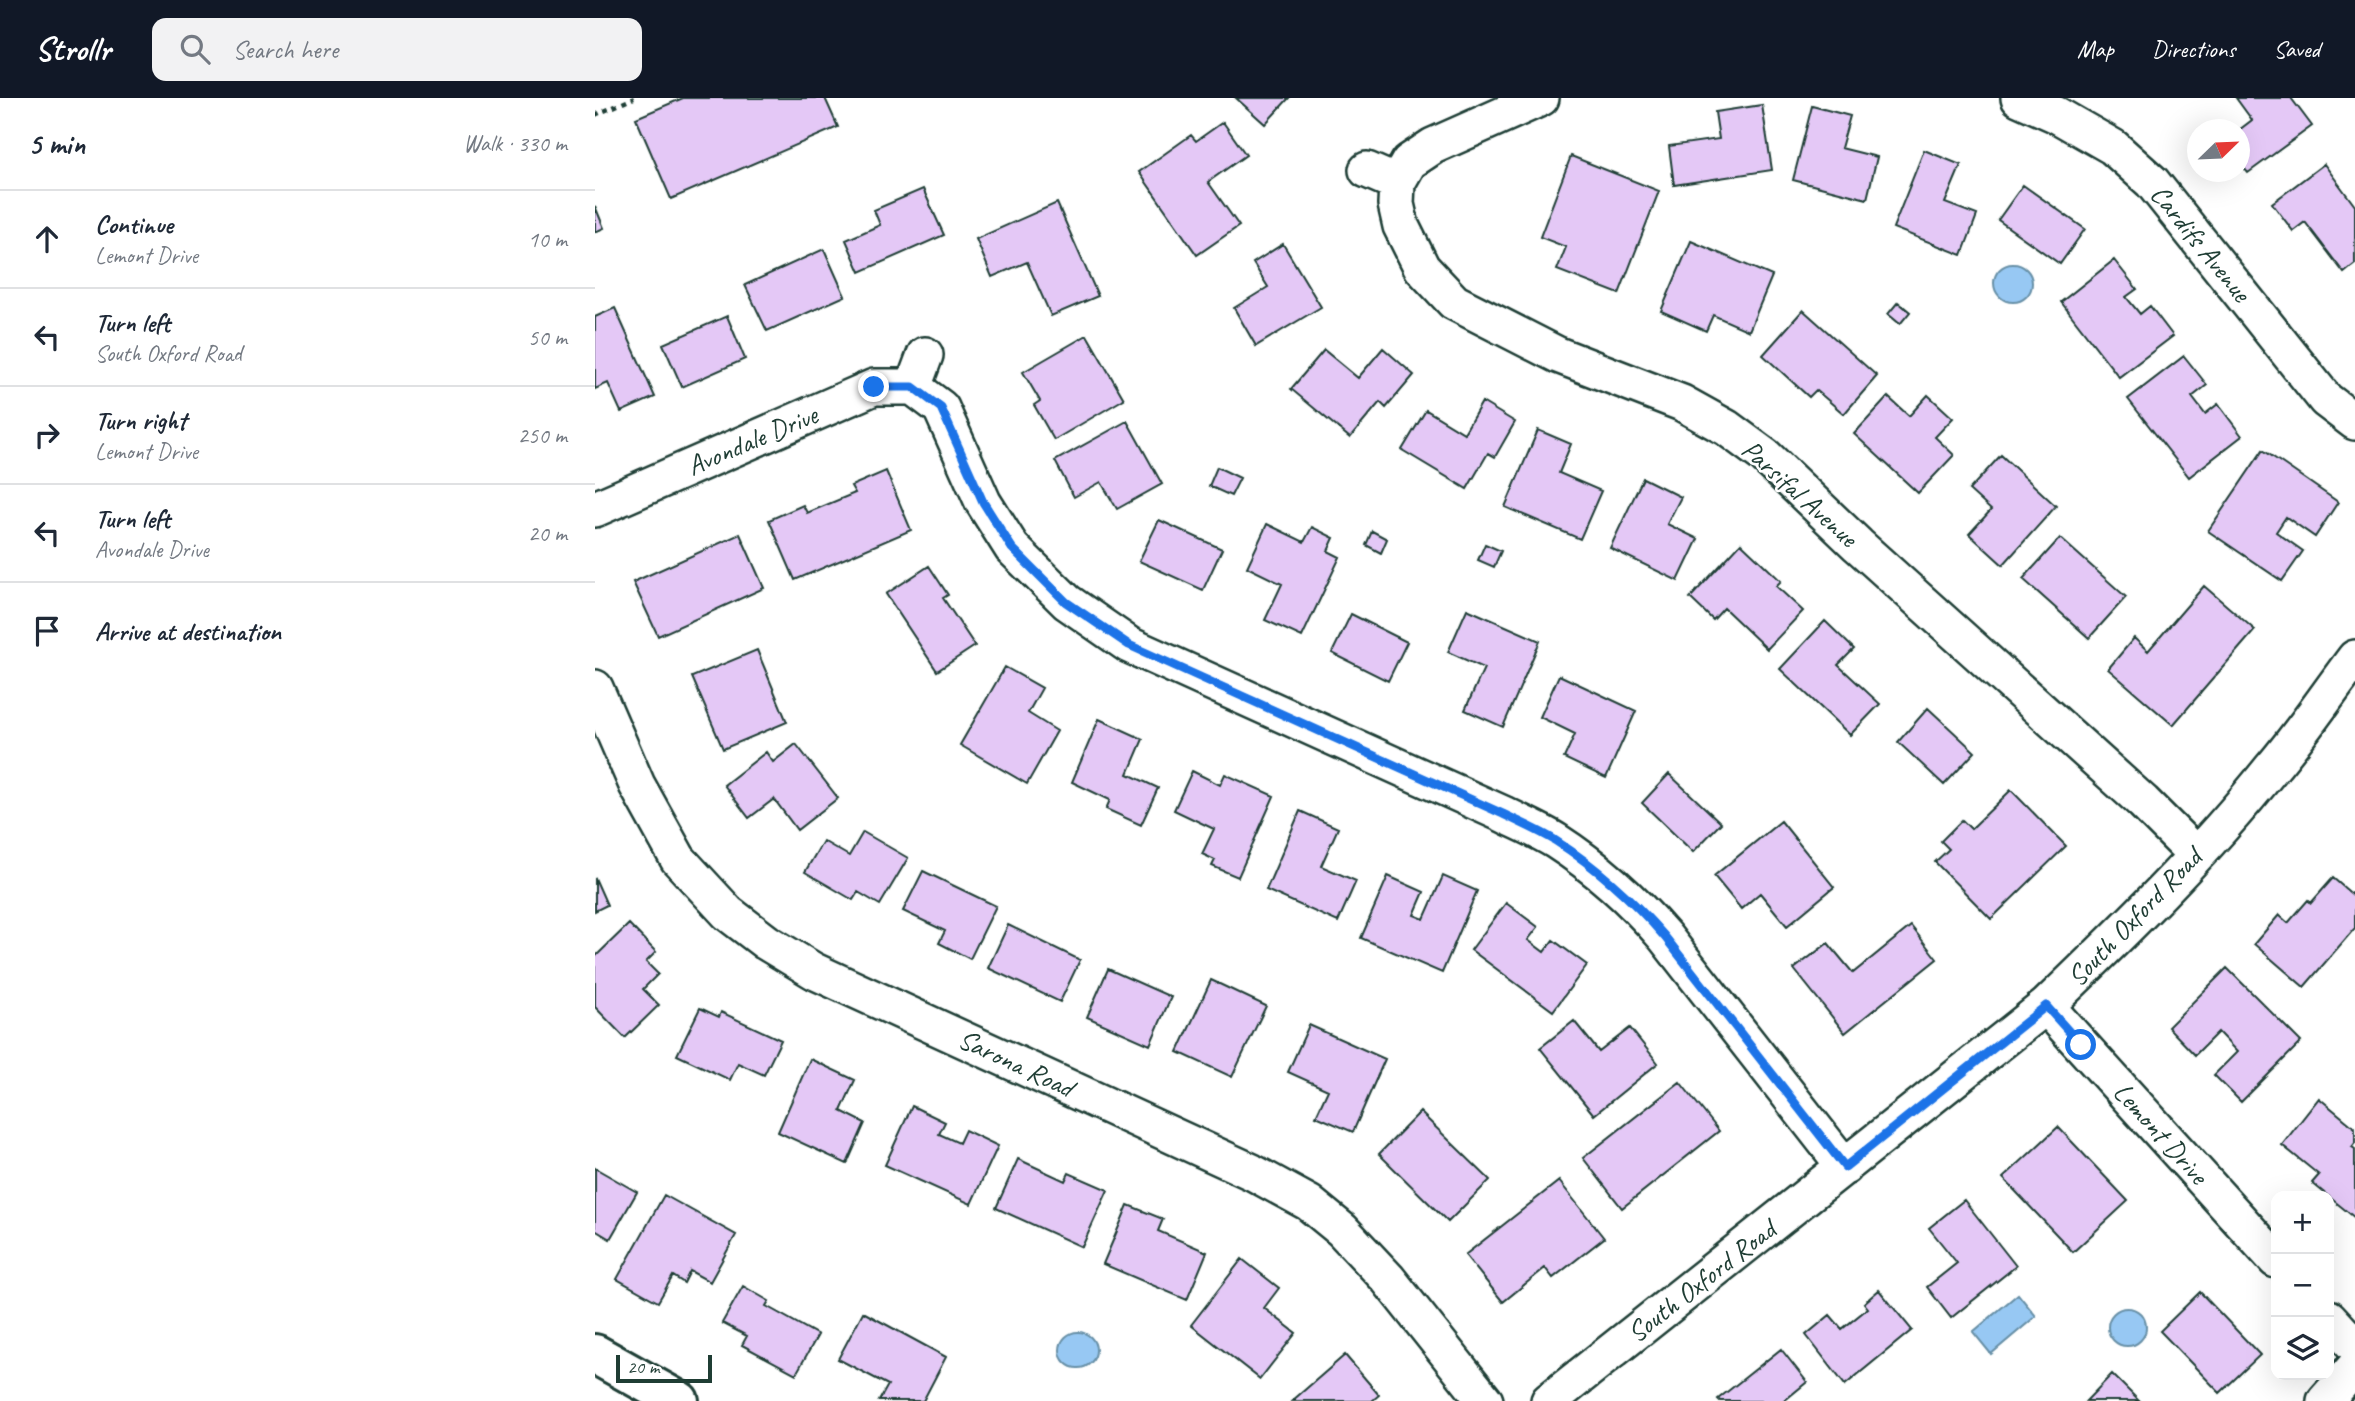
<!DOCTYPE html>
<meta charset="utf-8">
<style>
:root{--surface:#fff;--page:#f2f2f3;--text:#1f2937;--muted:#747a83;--line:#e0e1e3;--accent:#111827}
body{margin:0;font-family:Caveat,sans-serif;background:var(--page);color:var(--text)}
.controls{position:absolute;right:21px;bottom:21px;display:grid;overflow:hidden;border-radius:14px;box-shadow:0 7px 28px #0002}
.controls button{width:63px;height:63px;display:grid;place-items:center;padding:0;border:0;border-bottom:2px solid var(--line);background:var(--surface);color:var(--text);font:35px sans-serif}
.compass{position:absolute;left:1592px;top:21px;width:63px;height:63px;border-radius:50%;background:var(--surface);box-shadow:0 7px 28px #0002;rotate:67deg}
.scale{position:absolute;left:21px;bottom:18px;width:96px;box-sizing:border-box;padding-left:7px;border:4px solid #1f3d34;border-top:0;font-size:19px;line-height:24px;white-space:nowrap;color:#1f3d34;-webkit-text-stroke:5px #fff;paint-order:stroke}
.stop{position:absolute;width:21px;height:21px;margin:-16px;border:5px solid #1a73e8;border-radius:50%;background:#fff}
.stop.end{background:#1a73e8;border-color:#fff;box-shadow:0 2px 7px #0008}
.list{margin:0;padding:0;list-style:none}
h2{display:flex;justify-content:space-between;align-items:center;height:91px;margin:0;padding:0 28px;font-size:30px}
h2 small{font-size:23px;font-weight:400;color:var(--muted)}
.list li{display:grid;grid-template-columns:46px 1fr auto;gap:21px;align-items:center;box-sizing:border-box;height:98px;padding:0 28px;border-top:2px solid var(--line)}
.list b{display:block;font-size:26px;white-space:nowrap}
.list p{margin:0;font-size:23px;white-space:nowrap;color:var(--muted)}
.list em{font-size:23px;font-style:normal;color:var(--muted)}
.icon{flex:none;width:38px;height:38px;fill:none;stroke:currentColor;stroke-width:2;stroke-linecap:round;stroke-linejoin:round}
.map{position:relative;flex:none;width:1760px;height:1303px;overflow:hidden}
header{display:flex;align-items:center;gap:42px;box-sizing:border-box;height:98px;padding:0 35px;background:var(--accent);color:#fff}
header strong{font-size:33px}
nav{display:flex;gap:38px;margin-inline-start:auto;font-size:24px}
.search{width:490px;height:63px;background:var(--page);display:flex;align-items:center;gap:18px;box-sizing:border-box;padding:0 24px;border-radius:14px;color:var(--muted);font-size:26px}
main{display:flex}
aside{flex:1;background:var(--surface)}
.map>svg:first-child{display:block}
.water{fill:#97c8f3;stroke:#6790a7;stroke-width:2}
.building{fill:#e4c8f6;stroke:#1f3d34;stroke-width:2}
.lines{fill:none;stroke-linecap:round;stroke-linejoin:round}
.minor-casing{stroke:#1f3d34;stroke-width:40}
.tertiary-casing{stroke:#1f3d34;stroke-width:44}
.path{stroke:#1f3d34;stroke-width:4.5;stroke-dasharray:5 5;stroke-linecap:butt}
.minor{stroke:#fff;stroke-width:35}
.tertiary{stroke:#fff;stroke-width:38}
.route{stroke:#1a73e8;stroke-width:9}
.labels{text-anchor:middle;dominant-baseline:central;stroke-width:5;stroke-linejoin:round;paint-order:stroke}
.street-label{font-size:28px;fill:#1f3d34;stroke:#fff}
</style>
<header>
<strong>Strollr</strong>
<div class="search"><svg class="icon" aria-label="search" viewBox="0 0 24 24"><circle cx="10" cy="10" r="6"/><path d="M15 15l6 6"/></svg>Search here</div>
<nav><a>Map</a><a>Directions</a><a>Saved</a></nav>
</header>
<main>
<aside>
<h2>5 min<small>Walk · 330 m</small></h2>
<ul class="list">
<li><svg class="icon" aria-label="ahead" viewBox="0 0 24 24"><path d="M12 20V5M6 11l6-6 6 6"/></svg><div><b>Continue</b><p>Lemont Drive</p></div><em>10 m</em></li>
<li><svg class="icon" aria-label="left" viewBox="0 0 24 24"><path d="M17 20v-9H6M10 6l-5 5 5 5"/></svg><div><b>Turn left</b><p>South Oxford Road</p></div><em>50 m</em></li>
<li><svg class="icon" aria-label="right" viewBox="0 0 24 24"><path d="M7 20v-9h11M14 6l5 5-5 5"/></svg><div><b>Turn right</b><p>Lemont Drive</p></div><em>250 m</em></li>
<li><svg class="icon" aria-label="left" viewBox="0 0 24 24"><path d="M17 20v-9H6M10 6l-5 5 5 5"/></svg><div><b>Turn left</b><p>Avondale Drive</p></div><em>20 m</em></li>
<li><svg class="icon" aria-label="arrive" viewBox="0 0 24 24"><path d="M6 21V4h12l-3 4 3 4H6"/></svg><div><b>Arrive at destination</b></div></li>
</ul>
</aside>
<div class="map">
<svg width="1760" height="1303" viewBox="0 0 1760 1303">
<rect width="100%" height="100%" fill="#fff"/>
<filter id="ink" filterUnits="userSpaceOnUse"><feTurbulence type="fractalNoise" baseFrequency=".0143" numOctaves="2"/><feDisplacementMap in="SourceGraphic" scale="14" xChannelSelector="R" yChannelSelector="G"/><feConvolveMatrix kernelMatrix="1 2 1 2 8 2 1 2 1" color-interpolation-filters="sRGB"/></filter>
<g filter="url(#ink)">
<path class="water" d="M1399 185a19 19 0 1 1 38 0a19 19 0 1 1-38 0Z
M1423,1196l18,22 -45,38 -18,-22z
M1513 1229a19 19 0 1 1 38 0a19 19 0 1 1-38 0Z
M465 1252a18 18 0 1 1 36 0a18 18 0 1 1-36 0Z"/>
<path class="building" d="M88,0h142l13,29 -167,72 -35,-81z
M641,0h53l-24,26z
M1641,0h55l21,28 -64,47 -9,-11v-32l13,-10z
M1167,7l10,65 -98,15 -5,-39 50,-7 -4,-27z
M1217,8l38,10 -9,32 36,9 -10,42 -74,-19z
M628,24l23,33 -38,27 31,44 -42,29 -58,-83 52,-37 5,6z
M1329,52l37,15 -16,38 32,12 -15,40 -69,-27z
M976,58l88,35 -40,103 -62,-24 9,-23 -26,-10z
M1729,66l31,42v58l-11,9 -39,-51 -12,9 -21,-28z
M1428,87l62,44 -25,35 -62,-44z
M328,91l21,46 -84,37 -14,-32 34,-15 -6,-15z
M462,105l41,93 -47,20 -24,-54 -35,15 -16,-38z
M0,108l9,22 -9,4z
M1096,143l81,35 -23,55 -36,-16 -7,16 -45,-20z
M688,146l38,63 -65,39 -22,-38 34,-21 -15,-24z
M229,151l21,47 -78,35 -22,-46z
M1519,162l23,29 -11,8 14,17 10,-8 23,30 -54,41 -58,-75z
M1303,204l12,10 -10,12 -12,-10z
M20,210l40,89 -34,15 -13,-29 -13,6v-72z
M1208,212l74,66 -33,38 -28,-24 -7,7 -46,-42z
M132,218l18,43 -63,28 -19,-43z
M492,237l37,64 -70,41 -20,-35 6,-4 -17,-29z
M788,250l31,27 -28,33 -6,-6 -30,36 -59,-49 33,-39 34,28z
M1589,258l23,29 -15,12 13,17 13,-10 24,32 -53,41 -61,-78z
M1333,297l25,23 -18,19 19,18 -36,38 -64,-59 34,-37 21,19z
M887,304l33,20 -20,35 -7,-4 -21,36 -65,-39 24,-40 38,23z
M532,323l35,63 -45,25 -16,-27 -27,15 -19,-36z
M943,332l33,14 -12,29 42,18 -21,48 -75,-32z
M1668,352l75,52 -23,35 -29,-20 -10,15 27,19 -21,30 -74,-50z
M1406,357l55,51 -53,59 -34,-31 22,-24 -22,-20z
M622,369l23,11 -9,18 -22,-10z
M291,373l25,59 -116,50 -26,-60 34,-15 4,8 48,-20 -4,-7z
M1048,380l38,19 -14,27 31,15 -20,42 -68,-33z
M564,422l63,29 -19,41 -64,-29z
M672,426l37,18 8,-15 22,11 -6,13 12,6 -38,80 -37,-17 17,-36 -35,-17z
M777,433l15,8 -6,14 -15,-8z
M145,436l24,54 -106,48 -25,-54z
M1465,440l66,59 -37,41 -66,-59z
M1146,445l40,38 -5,5 27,25 -36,38 -43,-41 -11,12 -23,-22z
M890,446l16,7 -7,16 -16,-7z
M334,468l19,29 -5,3 32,48 -38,25 -51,-77z
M1609,488l51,44 -82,95 -65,-56 26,-31 14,13z
M872,511l73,32 -37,86 -38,-17 19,-42 -36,-16z
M756,516l56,28 -19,39 -56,-28z
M1230,523l29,28 -16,16 42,39 -30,31 -70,-66z
M162,552l30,72 -64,27 -31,-72z
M410,569l37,21 -14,25 29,18 -30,53 -67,-39z
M964,577l77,36 -30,67 -42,-20 11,-24 -35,-17z
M1333,610l47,44 -31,33 -46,-43z
M504,621l44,20 -15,35 30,14 -17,37 -35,-16 4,-9 -38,-18z
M201,646l42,54 -41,32 -23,-31 -25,19 -25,-33 42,-33 7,10z
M597,673l28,14 5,-11 49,22 -36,81 -26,-11 3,-6 -13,-6 12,-25 -40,-19z
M1074,676l52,49 -28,29 -51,-49z
M1416,692l55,56 -75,73 -56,-57 14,-13 -8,-8 21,-21 9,9z
M705,713l38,17 -17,38 35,15 -18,41 -72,-32z
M1186,723l53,66 -47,39 -27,-33 -19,16 -27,-33z
M268,734l45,26 -28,47 -22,-13 -5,8 -48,-28 18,-31 26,15z
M328,773l73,35 -26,53 -31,-16 6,-12 -42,-20z
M793,778l36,16 -10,23 10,4 19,-43 34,15 -35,82 -81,-35z
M0,780l12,27 -12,6z
M1738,780l22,19v31l-51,59 -50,-43 25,-29 9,8 20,-23 3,3z
M911,805l32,24 -10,13 16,12 9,-12 34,25 -34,46 -82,-61z
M34,826l27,28 -10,10 12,12 -15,15 16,16 -34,33 -30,-31v-50z
M413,827l72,35 -20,42 -72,-34z
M1316,828l26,33 -92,74 -51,-64 34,-26 25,30z
M1632,870l74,74 -60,60 -27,-27 23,-23 -19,-20 -23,23 -27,-28z
M513,871l63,28 -21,48 -63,-28z
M616,882l55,26 -34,71 -54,-25z
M105,910l19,9 2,-5 60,28 -17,35 -26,-12 -8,17 -53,-25z
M979,923l25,31 31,-24 28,35 -64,52 -54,-67z
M714,927l76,34 -32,73 -37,-16 12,-26 -40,-18z
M215,961l45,21 -14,31 24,12 -18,41 -69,-32z
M1085,984l39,49 -97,77 -39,-50z
M1724,1000l36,30v15l-3,4 3,2v69l-43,-35 7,-8 -37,-30z
M317,1008l33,16 -6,12 20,9 6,-13 33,16 -27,58 -86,-39z
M825,1014l70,68 -42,42 -69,-68z
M1463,1029l70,74 -55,51 -70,-74z
M423,1061l47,22 4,-8 39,17 -26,57 -86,-39z
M0,1070l42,24 -27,47 -15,-9z
M964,1083l45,57 -51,40 -8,-10 -42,34 -38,-47z
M69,1097l72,40 -26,47 -20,-11 -6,12 -11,-7 -15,26 -41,-23z
M1369,1102l52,66 -65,52 -24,-31 30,-24 -28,-35z
M533,1107l35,14 -5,12 49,21 -20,48 -84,-36z
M647,1161l37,29 -15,20 32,25 -36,46 -69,-54z
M148,1188l26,15 -3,5 52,29 -22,39 -54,-29 5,-9 -25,-13z
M1284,1192l33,40 -67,55 -39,-50 24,-20 12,14 26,-21 -4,-5z
M1605,1194l60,63 -40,38 -60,-62z
M268,1214l83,45 -23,44h-44l9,-16 -50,-26z
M1186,1251l26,33 -23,19h-64l-2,-2z
M750,1257l34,40 -7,6h-80z
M1517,1276l27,27h-53z"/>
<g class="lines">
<g class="minor-casing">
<path id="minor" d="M1424,0l38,17 56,32 39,35 174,218 29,22
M772,72l30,13
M802,85l-1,21 5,22 21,42 32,34 104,53 124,48 45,25 38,28 93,89 285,257 53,53
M802,85l12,-21 24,-16 108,-48
M318,289l28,21 42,94 29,46 55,54 62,43 374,169c18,9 37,17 53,27 42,27 77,59 109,96l180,230
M318,289l12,-32
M0,411l279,-122h39
M0,590l42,97 41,74 50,54 38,29 48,29 438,201 57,31 33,27 46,49 97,122
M1451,908l230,254
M1734,1220l26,28
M954,1303l497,-395c78,-75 157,-152 225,-237 30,-35 56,-74 84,-111
M1730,1303l30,-34"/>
</g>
<g class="tertiary-casing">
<path id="tertiary" d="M0,1256l84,47"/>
</g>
<path class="path" d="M0,17l39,-17"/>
<use href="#minor" class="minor"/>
<use href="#tertiary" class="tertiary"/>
</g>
</g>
<g class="lines" filter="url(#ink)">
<path class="route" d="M279,289h39l28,21 42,94 29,46 54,54 63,43 374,169c18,9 37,17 53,27 42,27 77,59 109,96l180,230 201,-161 35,39"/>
</g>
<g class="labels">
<g class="street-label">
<text transform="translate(1606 145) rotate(51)">Cardifs Avenue</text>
<text transform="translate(157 342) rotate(-23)">Avondale Drive</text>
<text transform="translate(1205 395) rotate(42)">Parsifal Avenue</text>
<text transform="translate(1539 819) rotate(-46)">South Oxford Road</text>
<text transform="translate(421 965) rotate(25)">Sarona Road</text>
<text transform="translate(1566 1035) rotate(48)">Lemont Drive</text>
<text transform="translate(1106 1183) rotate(-38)">South Oxford Road</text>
</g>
</g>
</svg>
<div class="controls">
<button>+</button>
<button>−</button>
<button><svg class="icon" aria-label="layers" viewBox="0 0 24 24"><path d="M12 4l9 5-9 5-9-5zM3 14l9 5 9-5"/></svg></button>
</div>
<svg class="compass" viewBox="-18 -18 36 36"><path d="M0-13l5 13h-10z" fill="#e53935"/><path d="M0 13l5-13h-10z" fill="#747a83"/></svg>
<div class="scale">20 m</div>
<div class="stop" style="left:1486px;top:947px"></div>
<div class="stop end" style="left:279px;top:289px"></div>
</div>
</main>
